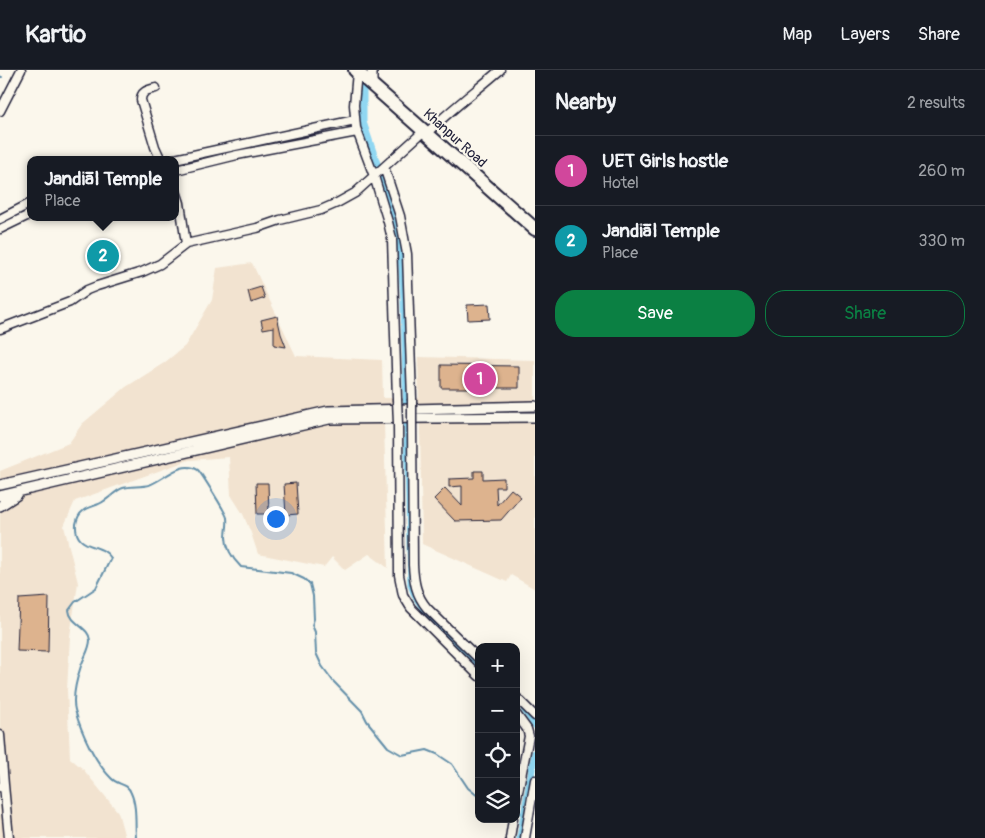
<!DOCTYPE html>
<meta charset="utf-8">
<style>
:root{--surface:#171b24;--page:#20242c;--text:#f1f3f6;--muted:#9ea1a6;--line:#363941;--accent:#0b8043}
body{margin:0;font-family:Pangolin,sans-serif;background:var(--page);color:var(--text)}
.controls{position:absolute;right:15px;bottom:15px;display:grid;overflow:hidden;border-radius:10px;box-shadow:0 5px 20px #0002}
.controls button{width:45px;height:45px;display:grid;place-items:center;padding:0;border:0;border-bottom:1px solid var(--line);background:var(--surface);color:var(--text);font:25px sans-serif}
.you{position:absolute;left:275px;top:448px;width:18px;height:18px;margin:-12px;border:4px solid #fff;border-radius:50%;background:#1a73e8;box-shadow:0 0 0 8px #1a73e833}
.badge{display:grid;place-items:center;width:32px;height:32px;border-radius:50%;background:var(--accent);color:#fff;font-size:16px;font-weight:700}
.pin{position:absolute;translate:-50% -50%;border:2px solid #fff;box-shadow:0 1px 5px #0006}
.popup{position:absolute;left:27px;top:86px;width:152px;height:65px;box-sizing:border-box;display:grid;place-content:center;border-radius:10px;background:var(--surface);filter:drop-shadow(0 1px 4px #0005);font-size:16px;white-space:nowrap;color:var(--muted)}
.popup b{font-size:19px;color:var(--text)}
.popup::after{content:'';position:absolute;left:50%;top:100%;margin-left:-10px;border:10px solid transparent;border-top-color:var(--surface)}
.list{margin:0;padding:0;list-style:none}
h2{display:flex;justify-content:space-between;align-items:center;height:65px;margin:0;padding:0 20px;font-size:21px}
h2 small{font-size:16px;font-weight:400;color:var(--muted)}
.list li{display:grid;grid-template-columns:32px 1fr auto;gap:15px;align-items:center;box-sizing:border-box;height:70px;padding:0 20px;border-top:1px solid var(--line)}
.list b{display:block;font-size:19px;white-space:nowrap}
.list p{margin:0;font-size:16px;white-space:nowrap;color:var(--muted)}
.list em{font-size:16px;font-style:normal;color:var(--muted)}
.actions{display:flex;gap:10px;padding:15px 20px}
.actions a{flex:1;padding:11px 0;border:1px solid var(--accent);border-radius:20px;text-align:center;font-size:18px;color:var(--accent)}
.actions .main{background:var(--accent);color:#fff}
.icon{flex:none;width:28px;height:28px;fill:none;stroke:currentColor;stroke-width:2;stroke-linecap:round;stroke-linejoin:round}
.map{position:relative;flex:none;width:535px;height:768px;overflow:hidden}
header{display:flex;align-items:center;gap:30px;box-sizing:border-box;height:70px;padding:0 25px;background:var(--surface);border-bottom:1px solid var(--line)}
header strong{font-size:24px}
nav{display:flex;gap:28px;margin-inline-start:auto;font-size:18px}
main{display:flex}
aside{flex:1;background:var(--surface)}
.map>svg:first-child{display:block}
.built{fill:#f2e3d0}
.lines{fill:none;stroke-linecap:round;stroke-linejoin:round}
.stream{stroke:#648fa9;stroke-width:2}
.canal{stroke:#90d7f2;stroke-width:7}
.building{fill:#ddb38e;stroke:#22223b}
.minor-casing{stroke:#22223b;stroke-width:11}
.tertiary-casing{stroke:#22223b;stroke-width:12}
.trunk-casing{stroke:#22223b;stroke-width:16}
.minor{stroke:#fbf7ec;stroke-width:8}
.tertiary{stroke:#fbf7ec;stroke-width:9}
.trunk{stroke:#fbf7ec;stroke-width:12}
.minor-bridge-casing{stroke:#22223b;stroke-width:11;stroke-linecap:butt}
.minor-bridge{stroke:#fbf7ec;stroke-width:8}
.labels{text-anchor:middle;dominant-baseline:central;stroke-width:4.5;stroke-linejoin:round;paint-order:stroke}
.street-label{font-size:14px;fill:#22223b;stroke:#fbf7ec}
</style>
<header>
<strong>Kartio</strong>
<nav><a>Map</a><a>Layers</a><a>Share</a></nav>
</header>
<main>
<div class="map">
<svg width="535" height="768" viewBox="0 0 535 768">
<rect width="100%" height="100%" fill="#fbf7ec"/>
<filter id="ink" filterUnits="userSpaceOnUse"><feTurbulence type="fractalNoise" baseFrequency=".02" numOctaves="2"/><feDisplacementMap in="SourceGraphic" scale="10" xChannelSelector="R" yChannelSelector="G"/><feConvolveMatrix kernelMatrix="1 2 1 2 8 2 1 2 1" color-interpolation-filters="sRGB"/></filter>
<g filter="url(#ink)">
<path class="built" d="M252,193l44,93 86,4 1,38h36l-1,-41 117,3v229l-24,-14 -4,7 -85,-38 -2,-121h-36l4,145 -19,-14 -24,16 -13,-13 -8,10 -66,-13 -7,-21 -8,-19 -12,-19 -2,-38 -40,3 -114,41 -11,25 14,57 -8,53 -3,54 3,68 13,11 35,43 7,26h-125v-367l69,-28 13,-19 44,-37 38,-24 21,-17 27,-46 5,-32z"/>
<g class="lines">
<path class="stream" d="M0,7h2
M516,742l9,2
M136,768c-1,-15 1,-32 -5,-45 -4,-11 -13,-7 -20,-15 -16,-16 -30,-46 -36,-68 -3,-12 2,-32 6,-44 3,-9 9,-17 9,-26 -1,-13 -20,-16 -21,-30l6,-8 21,-14 15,-30c-9,-16 -37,-7 -35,-34 1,-5 3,-10 7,-13 6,-5 15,-5 21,-10 6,-3 12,-11 19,-13 8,-2 18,-1 26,-3 15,-5 33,-26 49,-15 3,3 29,44 29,48 1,7 -1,13 -1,19 0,13 7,22 15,30l50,6 13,6 6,5 3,12 1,23 -2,6 3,7 1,21 6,13 11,15 29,30 5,10 21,26 14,8 25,-5 10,4 15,10 16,24 11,9"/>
<path class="canal" d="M363,8v44l28,83 6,22 4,26 3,46 7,286c9,30 46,58 68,80
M524,639l11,16
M520,768l15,-85"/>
</g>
<path class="building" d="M261,217l4,11 -14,5 -3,-12z
M489,234l1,15 -22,1 -1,-15z
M277,246l4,18 5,13 -12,-2v-18l-11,2 -2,-9z
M441,295l78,1v22h-78z
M474,401h9v8l21,-1v9h-8l1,18 14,-16 10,8 -20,23 -46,1 -21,-22 11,-11 17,18v-20l-13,1v-8l25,-1z
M256,413h12l1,31h-12z
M296,413l2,31 -12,1 -2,-31z
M49,527l-1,55 -31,-1 2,-52z"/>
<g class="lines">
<g class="minor-casing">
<path id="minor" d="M357,2l-3,33 2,23 18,48 14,46 4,17 5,160
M156,18c-8,2 -15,3 -15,12l14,47 6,13
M0,41l21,-41
M427,63c23,-23 49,-42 73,-63
M170,90l185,-40
M384,97l16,49 7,38 5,145
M176,100l61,-15 120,-23
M176,121l4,12 6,41
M0,149l31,-16
M0,159l31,-15
M0,259l70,-27 17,-12 10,-4 45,-14 18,-8 26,-20 71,-16 23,-8 41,-10 16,-7 18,-10 69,-62
M412,353l1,142c1,17 3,30 14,43l52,51
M398,354l1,151 4,20 8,13 68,68
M516,627l19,19
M516,644l11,15 2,7 -13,66
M0,665l4,50 -4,2
M4,715l5,53
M510,768l3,-19
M525,768l10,-58"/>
</g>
<g class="tertiary-casing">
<path id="tertiary" d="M372,15v-15
M0,415l328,-74 207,-5
M0,426l329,-77 206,-2
M0,436l17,-11"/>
</g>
<g class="trunk-casing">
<path id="trunk" d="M355,0l180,159"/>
</g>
<use href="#minor" class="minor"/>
<use href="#tertiary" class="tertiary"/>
<use href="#trunk" class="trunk"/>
<g class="minor-bridge-casing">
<path id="minor-bridge" d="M397,329l1,25
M412,329v24"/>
</g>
<use href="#minor-bridge" class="minor-bridge"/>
</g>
</g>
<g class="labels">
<g class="street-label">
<text transform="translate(455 68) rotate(42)">Khanpur Road</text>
</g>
</g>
</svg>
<div class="controls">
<button>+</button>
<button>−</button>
<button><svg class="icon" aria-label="locate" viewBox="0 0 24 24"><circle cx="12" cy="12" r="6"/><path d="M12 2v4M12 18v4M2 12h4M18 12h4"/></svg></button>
<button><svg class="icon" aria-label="layers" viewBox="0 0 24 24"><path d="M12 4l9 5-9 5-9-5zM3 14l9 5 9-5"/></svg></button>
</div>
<div class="you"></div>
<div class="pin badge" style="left:480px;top:309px;background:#d1479c">1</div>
<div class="pin badge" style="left:103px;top:186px;background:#0f9aa8">2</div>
<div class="popup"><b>Jandiāl Temple</b>Place</div>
</div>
<aside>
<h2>Nearby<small>2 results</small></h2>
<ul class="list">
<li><span class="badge" style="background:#d1479c">1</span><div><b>UET Girls hostle</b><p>Hotel</p></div><em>260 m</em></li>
<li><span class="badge" style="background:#0f9aa8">2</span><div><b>Jandiāl Temple</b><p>Place</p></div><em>330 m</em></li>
</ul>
<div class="actions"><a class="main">Save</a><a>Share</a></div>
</aside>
</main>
